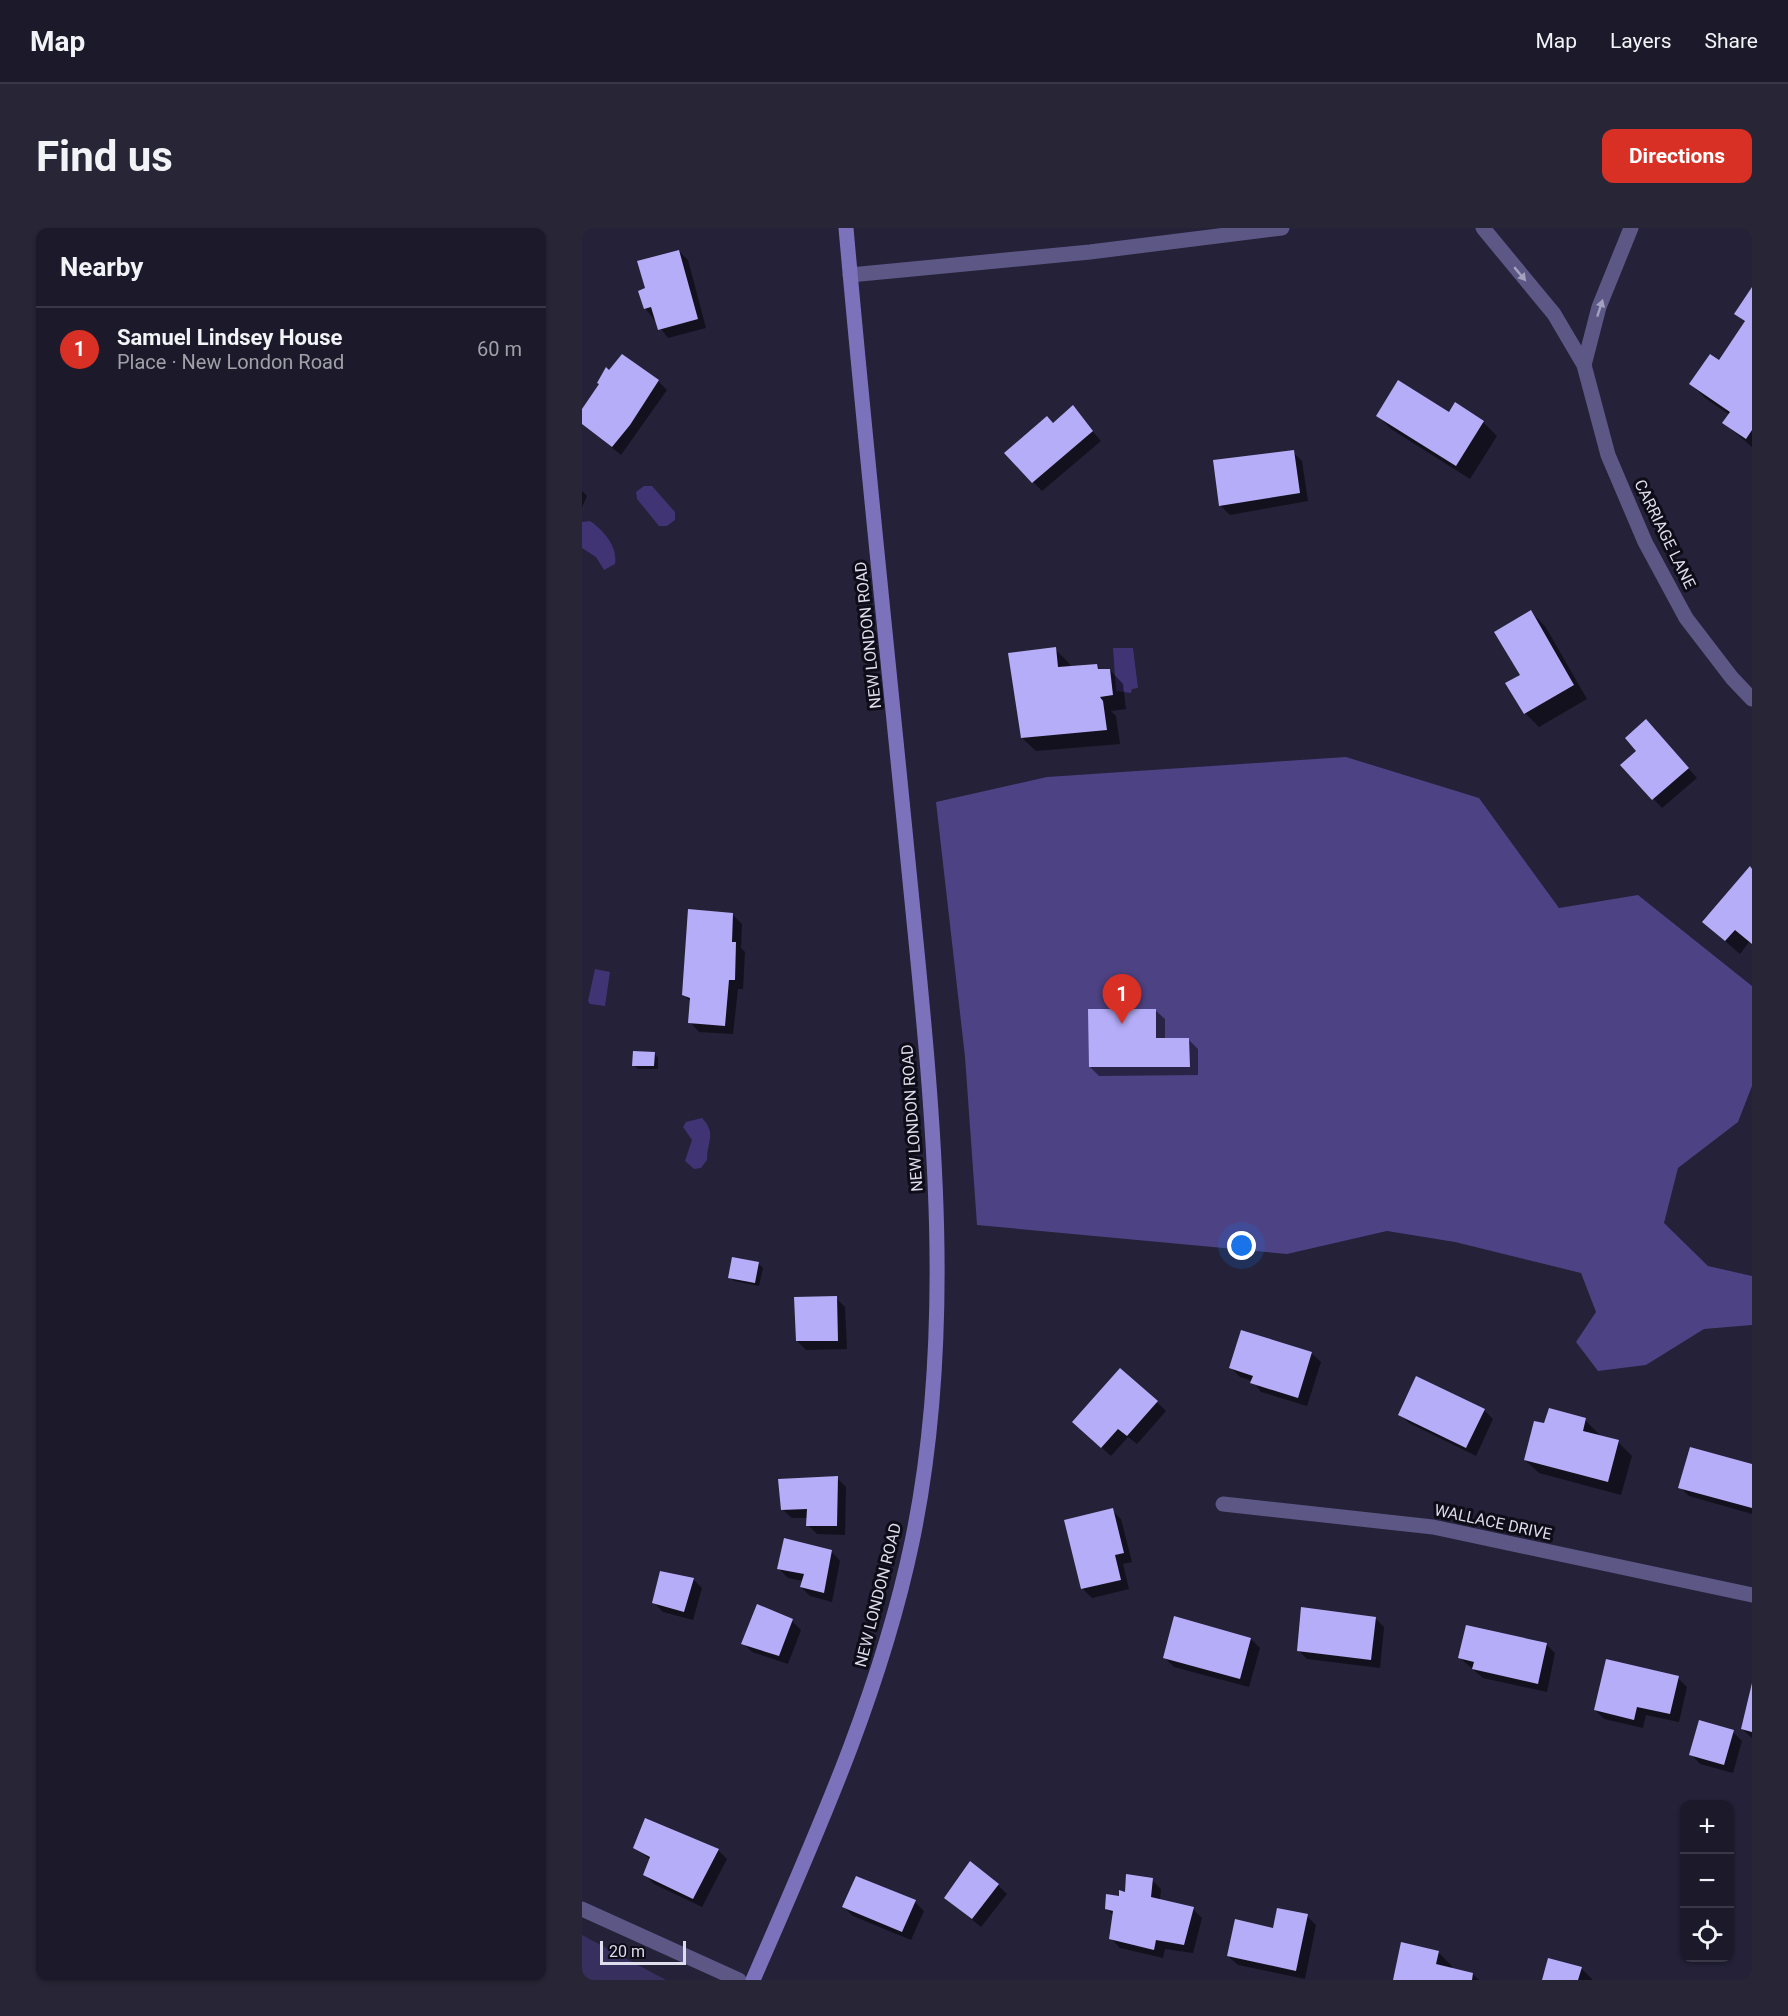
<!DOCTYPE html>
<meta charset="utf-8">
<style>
:root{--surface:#1b192a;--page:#282636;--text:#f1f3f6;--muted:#a0a0a8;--line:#393847;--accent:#d93025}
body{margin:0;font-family:Roboto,sans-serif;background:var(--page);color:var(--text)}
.controls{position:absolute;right:18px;bottom:18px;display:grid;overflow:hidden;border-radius:12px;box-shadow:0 2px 4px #0004}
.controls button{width:54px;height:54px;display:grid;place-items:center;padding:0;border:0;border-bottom:2px solid var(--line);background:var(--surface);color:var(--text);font:30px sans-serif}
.scale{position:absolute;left:18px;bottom:15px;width:86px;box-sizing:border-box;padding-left:6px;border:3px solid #deddec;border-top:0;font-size:16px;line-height:21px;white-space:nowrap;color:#deddec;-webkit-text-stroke:4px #0e0c17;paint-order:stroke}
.you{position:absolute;left:660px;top:1018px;width:21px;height:21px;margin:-15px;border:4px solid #fff;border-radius:50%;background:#1a73e8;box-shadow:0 0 0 9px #1a73e833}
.badge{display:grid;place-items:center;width:39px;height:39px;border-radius:50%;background:var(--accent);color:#fff;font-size:20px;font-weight:700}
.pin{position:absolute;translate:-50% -50px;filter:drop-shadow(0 2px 3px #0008)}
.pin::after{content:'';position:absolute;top:32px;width:21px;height:18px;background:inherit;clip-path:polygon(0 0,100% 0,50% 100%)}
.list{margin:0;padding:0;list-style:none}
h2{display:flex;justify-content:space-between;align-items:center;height:78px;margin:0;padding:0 24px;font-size:26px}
h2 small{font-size:20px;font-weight:400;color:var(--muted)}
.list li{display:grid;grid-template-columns:39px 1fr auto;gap:18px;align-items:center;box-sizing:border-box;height:84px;padding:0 24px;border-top:2px solid var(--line)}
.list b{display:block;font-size:22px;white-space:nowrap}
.list p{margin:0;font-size:20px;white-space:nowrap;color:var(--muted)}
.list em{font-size:20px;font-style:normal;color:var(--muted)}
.icon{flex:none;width:33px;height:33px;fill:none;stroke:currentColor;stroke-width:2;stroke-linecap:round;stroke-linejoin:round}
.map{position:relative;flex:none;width:1170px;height:1752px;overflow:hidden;border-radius:12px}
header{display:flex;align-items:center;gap:36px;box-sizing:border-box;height:84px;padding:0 30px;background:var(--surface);border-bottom:2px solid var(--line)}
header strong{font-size:28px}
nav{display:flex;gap:33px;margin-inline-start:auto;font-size:21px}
.intro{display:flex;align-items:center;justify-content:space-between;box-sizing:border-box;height:144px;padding:0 36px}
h1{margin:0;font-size:42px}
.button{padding:15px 27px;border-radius:12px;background:var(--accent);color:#fff;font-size:21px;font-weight:700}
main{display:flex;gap:36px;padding:0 36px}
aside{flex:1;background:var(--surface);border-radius:12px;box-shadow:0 2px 4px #0004}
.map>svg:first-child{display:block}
.green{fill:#372f5d}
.forest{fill:#4d4283}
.water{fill:#403474}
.shadow{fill:#0007}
.building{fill:#b5adf7}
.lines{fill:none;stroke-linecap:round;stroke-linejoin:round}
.street{stroke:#5c5785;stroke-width:15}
.secondary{stroke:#7c72bc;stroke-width:15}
.oneway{fill:#a4a1be}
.labels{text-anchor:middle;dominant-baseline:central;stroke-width:6;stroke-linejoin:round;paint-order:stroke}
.street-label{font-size:16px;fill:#deddec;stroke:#0e0c17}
</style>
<header>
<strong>Map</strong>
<nav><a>Map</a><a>Layers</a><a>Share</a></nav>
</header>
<div class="intro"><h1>Find us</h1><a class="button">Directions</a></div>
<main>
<aside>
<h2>Nearby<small></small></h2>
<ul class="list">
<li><span class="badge">1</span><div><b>Samuel Lindsey House</b><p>Place · New London Road</p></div><em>60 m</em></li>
</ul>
</aside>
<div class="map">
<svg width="1170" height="1752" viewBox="0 0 1170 1752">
<rect width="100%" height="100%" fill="#242138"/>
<path class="green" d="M0,1707l84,45h-84z"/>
<path class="forest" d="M764,529l133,41 80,110 79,-13 114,91v100l-14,36 -60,46 -14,55 44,43 44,10v49l-48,4 -58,36 -48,6 -22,-29 20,-30 -15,-39 -126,-31 -68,-11 -100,23 -310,-29 -12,-168 -29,-255 111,-25z"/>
<path class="water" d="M62,258h8l23,26v8l-8,6h-8l-22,-27 -1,-7z
M8,293c13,9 28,25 25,43l-11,6 -8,-13 -14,-9v-26z
M531,420h20l5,40 -6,1 -1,4 -15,-2z
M13,741l15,3 -5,34 -15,-2 -2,-3z
M120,890c15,16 5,22 5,42l-6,8 -7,1 -9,-8 7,-21 -9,-13 3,-5z"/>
<path class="shadow" d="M97,23l9,9 18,68 -38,10 -23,-30 2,-19z
M1170,62v157l-28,-24 6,-8 -25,-17 -14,-14 28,-22 27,-39 -10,-10z
M27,144l49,9 9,9 -46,65 -39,-32v-11z
M490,179l29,34 -59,50 -36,-37 48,-29z
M867,186l34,8 14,14 -27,43 -79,-50 -13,-13z
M711,224l9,9 6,40 -78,14 -9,-9 -6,-45z
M0,263l5,5 -5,11z
M949,384l14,14 42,73 -48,28 -14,-14z
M473,421l14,14 1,4 27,-1 4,5 9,-1 13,14 3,25 -15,2 5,5 4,28 -84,7 -14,-13z
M1072,502l43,48 -35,30 -40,-43 16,-14z
M1170,642v74l-3,-2 -9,12 -22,-19z
M151,687l9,9 -1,24 4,4 -2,37h-5l-5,45 -34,-2 -9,-10 1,-20 -8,-8z
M573,782l10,9v21h24l9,9v26l-99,1 -9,-9z
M72,825l4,5v11h-20l-4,-4z
M151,1031l26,5 4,4 -4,18 -25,-5 -4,-4z
M254,1070l9,9 2,42 -41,1 -9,-9z
M729,1125l10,9 -14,44 -46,-14 -8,-11 -13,-4 -9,-9z
M575,1174l9,9 -29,33 -9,-7 -17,19 -28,-25z
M902,1182l9,9 -17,37 -67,-33 -9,-9z
M1003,1192l14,14v2l19,6 14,14 -11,39 -82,-22 -14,-13 20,-35z
M1170,1238v48l-63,-18 -9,-9z
M255,1250l9,9 -1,48 -28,-1 -9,-9v-7h-16l-10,-9z
M530,1282l9,9 11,43 -9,2 6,25 -37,9 -9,-9z
M249,1323l9,10 -8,41 -22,-6 -9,-9 2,-6 -15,-3 -9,-9z
M111,1351l9,9 -9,32 -30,-8 -10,-10z
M793,1390l9,9 -4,41 -73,-9 -9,-9z
M210,1393l9,9 -13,34 -36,-12 -9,-9z
M669,1411l9,9 -11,39 -75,-20 -10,-10z
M964,1416l9,9 -8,39 -64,-14 -23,-20z
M1096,1450l9,9 -8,35 -33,-7 -3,13 -39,-9 -9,-9z
M1170,1458v52l-10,-9z
M1151,1504l9,9 -9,32 -33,-9 -9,-10z
M52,1619l84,3 9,9 -25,48 -48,-23 -9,-9 6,-15z
M275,1650l58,24 9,9 -13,29 -58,-24 -9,-9z
M570,1652l9,9 -1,12 33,8 9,9 -9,35 -28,-4 -2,9 -43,-10 -9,-10 3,-22 -7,-7 20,-16z
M416,1657l9,9 -26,33 -35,-29z
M725,1688l9,9 -11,54 -67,-14 -10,-9 46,-26z
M856,1724l14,14 -1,3 22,5 6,6h-85z
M999,1740l12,12h-49z"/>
<path class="building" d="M97,22l19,69 -40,11 -7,-23 -7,2 -6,-18 7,-3 -8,-27z
M1170,59v143l-6,9 -24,-16 8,-11 -41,-28 21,-30 9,6 26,-39 -11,-7z
M40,126l37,26 -29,45 -18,22 -30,-23v-15l17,-25 -2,-1 9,-16 3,3z
M816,152l51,32 6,-10 29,19 -28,45 -80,-50z
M491,177l20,26 -61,52 -28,-30 43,-37 6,7z
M712,222l6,43 -81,13 -6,-46z
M949,382l43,75 -50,29 -19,-31 15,-8 -26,-43z
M474,419l2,20 39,-3 1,5h12l3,26 -13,2 3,4 4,29 -86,8 -13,-85z
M1064,491l43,49 -37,32 -32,-35 16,-14 -11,-13z
M1168,638l2,3v75l-17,-14 -10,11 -23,-19z
M106,681l45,4 -1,29h4l-1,38h-6l-4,46 -37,-3 2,-25 -8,-3z
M506,781h68v29h33l1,29h-101z
M51,823l22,1 -1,14h-22z
M150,1029l27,5 -4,21 -27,-5z
M255,1068l1,45h-42l-2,-44z
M659,1102l71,22 -14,46 -48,-15 3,-7 -24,-8z
M538,1140l38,33 -31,35 -9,-7 -17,19 -29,-26z
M834,1148l69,33 -19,39 -68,-33z
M967,1180l37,10 -3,13 36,9 -11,42 -84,-22 10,-39 10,2z
M1108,1219l62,17v44l-74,-20z
M256,1248l-1,50h-31l1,-17 -26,1 -3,-31z
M531,1280l11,45 -9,2 6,25 -40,9 -17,-69z
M202,1310l48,12 -8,43 -24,-6 4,-13 -27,-5z
M78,1343l34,7 -10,34 -32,-9z
M175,1376l36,15 -14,37 -38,-12z
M719,1379l75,10 -5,43 -74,-9z
M592,1388l77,22 -11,41 -77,-21z
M884,1397l81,18 -9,41 -66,-15 2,-7 -16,-4z
M1024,1431l73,17 -9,38 -33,-7 -3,13 -40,-10z
M1170,1455v49l-11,-3z
M1117,1492l35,10 -10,35 -35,-10z
M63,1590l74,31 -26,50 -50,-24 7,-18 -17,-9z
M388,1633l29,23 -27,35 -28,-21z
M544,1646l27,4 -2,19 43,10 -10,38 -28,-5 -2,10 -45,-11 4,-28 -8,-2 1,-15 13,2v-6l6,2z
M274,1648l60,24 -14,32 -60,-25z
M695,1680l31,6 -12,57 -69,-15 8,-37 38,9z
M819,1714l38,9 -3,13 37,9 -1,7h-79z
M966,1730l34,9 -4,13h-36z"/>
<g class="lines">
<path class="street" d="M901,0l71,86 30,51 24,90 37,87 41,76 46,60 20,21
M268,47l240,-23 192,-24
M1002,137l15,-58 32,-79
M641,1276l210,23 319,68
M0,1681l157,71"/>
<path class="secondary" d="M171,1752c62,-143 127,-285 159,-438 46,-221 19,-449 -3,-671 -21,-214 -44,-428 -63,-643"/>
</g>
<defs><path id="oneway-solid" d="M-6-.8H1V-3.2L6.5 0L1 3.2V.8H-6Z" transform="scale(1.5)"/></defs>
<g class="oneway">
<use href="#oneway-solid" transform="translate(938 46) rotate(50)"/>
<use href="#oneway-solid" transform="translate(1018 80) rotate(-72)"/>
</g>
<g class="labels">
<g class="street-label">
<text transform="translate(1083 306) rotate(64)">CARRIAGE LANE</text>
<text transform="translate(286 407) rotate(-96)">NEW LONDON ROAD</text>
<text transform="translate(330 890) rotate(-94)">NEW LONDON ROAD</text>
<text transform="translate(911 1294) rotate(12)">WALLACE DRIVE</text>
<text transform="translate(296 1367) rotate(-76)">NEW LONDON ROAD</text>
</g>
</g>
</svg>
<div class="controls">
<button>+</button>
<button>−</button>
<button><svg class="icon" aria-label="locate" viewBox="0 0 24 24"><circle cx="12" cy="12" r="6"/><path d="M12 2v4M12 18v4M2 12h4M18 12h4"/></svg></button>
</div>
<div class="scale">20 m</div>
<div class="you"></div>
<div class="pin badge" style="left:540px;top:796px">1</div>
</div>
</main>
